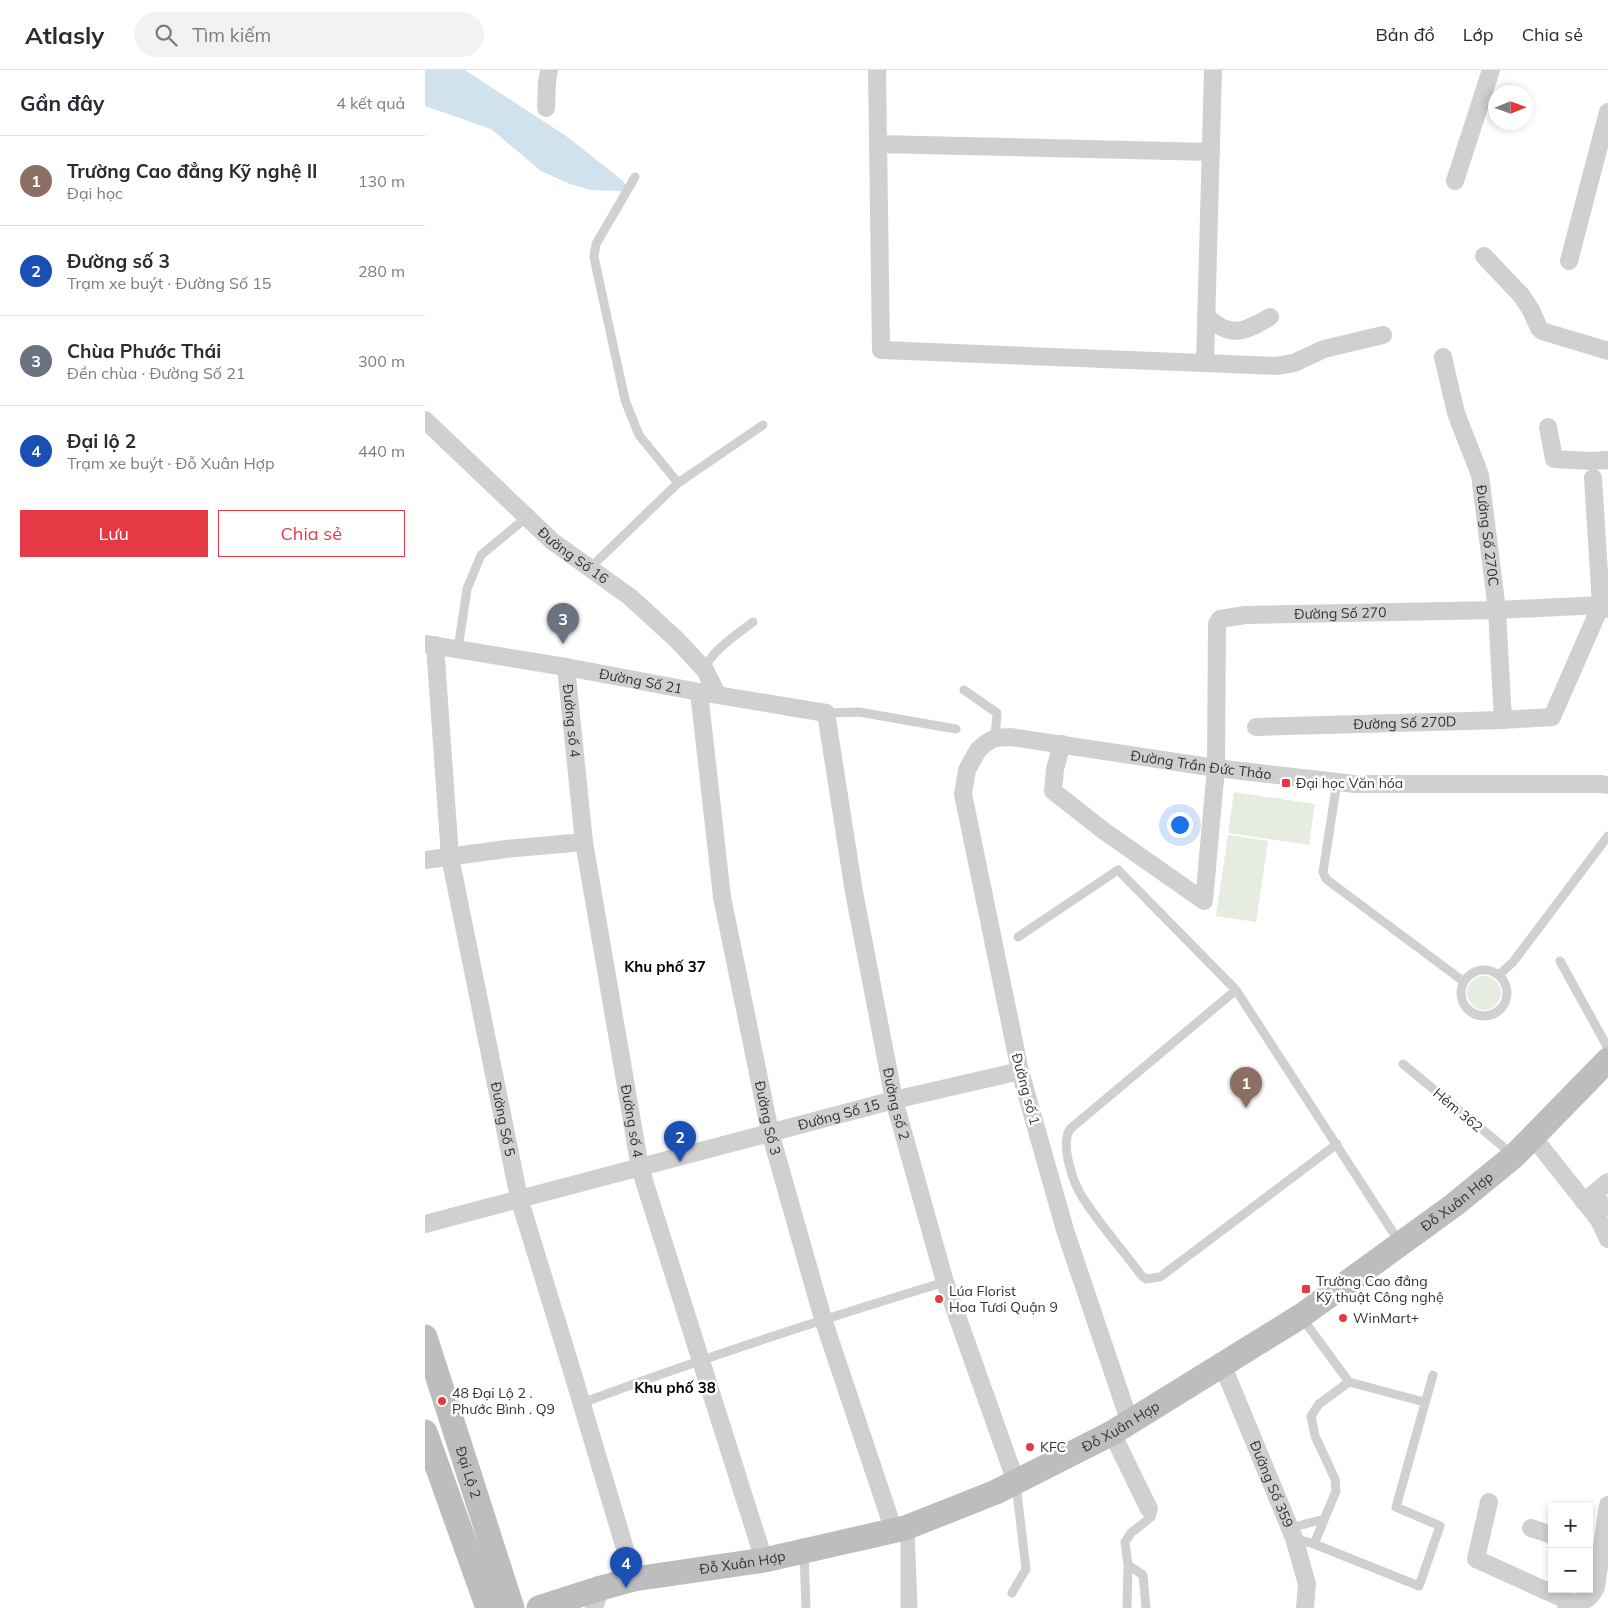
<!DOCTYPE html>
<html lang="vi">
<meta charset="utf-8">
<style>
:root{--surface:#fff;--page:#f2f2f3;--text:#2b2b33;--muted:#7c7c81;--line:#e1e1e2;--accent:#e63946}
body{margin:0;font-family:Mulish,sans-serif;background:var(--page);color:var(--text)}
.controls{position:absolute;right:15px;bottom:15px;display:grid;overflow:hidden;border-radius:0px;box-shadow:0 2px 8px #0003}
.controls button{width:45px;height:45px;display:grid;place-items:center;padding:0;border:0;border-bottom:1px solid var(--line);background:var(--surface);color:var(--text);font:25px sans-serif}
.compass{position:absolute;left:1063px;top:15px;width:45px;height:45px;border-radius:50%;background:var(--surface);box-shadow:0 2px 8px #0003;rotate:89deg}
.you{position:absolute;left:754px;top:754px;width:18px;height:18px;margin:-12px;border:4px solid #fff;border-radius:50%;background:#1a73e8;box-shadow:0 0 0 8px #1a73e833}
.badge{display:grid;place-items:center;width:32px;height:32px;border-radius:50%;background:var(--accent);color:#fff;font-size:16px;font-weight:700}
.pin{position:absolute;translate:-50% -41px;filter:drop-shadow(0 1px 2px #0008)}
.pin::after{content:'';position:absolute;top:26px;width:18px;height:15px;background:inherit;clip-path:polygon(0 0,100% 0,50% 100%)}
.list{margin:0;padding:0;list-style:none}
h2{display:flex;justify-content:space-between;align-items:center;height:65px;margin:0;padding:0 20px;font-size:21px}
h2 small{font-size:16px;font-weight:400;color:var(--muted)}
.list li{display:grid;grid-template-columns:32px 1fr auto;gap:15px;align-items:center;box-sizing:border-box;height:90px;padding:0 20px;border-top:1px solid var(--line)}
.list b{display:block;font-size:19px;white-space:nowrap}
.list p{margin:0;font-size:16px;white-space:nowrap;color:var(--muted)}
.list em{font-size:16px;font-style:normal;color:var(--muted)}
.actions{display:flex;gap:10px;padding:15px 20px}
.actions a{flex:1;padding:11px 0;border:1px solid var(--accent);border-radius:0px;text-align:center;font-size:18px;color:var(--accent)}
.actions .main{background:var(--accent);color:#fff}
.icon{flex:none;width:28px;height:28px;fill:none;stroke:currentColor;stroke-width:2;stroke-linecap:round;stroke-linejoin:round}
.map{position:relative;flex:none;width:1183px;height:1538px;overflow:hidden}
header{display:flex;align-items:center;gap:30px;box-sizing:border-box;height:70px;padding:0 25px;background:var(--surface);border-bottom:1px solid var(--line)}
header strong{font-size:24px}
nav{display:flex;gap:28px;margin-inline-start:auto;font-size:18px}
.search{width:350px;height:45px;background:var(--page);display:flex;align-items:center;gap:12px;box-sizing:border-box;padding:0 18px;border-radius:28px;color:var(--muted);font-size:19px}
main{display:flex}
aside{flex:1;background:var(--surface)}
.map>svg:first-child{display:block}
.green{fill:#e6ecdf}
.water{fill:#cfe2ee}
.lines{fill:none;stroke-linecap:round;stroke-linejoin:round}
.lane{stroke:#d0d0d0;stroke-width:9}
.street{stroke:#d0d0d0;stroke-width:18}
.secondary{stroke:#bdbdbd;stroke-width:25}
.poi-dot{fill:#e63946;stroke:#fff;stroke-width:2}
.labels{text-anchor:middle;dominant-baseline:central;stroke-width:5;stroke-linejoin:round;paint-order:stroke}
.street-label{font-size:14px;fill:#333;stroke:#fff}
.poi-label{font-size:14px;fill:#333;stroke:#fff;text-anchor:start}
.neighbourhood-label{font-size:15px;font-weight:bold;fill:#000;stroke:#fff}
</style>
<header>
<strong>Atlasly</strong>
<div class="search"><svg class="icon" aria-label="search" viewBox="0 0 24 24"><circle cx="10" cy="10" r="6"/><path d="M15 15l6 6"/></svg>Tìm kiếm</div>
<nav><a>Bản đồ</a><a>Lớp</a><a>Chia sẻ</a></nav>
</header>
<main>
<aside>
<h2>Gần đây<small>4 kết quả</small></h2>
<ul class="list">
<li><span class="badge" style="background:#8d6e63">1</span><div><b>Trường Cao đẳng Kỹ nghệ II</b><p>Đại học</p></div><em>130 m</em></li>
<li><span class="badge" style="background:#1a4fb4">2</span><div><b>Đường số 3</b><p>Trạm xe buýt · Đường Số 15</p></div><em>280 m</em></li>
<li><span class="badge" style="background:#6b7280">3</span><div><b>Chùa Phước Thái</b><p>Đền chùa · Đường Số 21</p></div><em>300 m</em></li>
<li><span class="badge" style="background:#1a4fb4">4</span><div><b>Đại lộ 2</b><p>Trạm xe buýt · Đỗ Xuân Hợp</p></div><em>440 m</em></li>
</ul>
<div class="actions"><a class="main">Lưu</a><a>Chia sẻ</a></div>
</aside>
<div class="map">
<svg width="1183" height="1538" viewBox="0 0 1183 1538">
<rect width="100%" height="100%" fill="#fff"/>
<path class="green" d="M809,722l81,12 -6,41 -81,-12z
M803,765l40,6 -12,81 -40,-6z
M1042 923a17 17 0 1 1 34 0a17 17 0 1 1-34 0Z"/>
<path class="water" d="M0,0h40l101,66 56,44 5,6 -5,5 -31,-1 -21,-6 -29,-13 -50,-42 -66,-23z"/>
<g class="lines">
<path class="lane" d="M210,107l-39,67 -2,13 31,143 14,35 39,48
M165,498l88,-85 85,-58
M33,579l9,-60 14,-34 46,-38
M280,600c2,-16 35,-38 48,-48
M539,620l33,23 -2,25
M401,643l33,-1 97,17
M912,712l-14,90 3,7 137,102
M593,867l100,-67 118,120 164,253
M1135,891l48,87
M1036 923a23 23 0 1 1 46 0a23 23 0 1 1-46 0Z
M1074,905l14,-13 95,-126
M811,920l-166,139c-10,16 3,54 13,69 17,27 39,51 58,77l5,4 14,-2 177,-133
M978,994l109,90
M877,1248l47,64 75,20
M157,1333c120,-45 241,-84 363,-121
M865,1458l34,-9
M485,1459l3,79
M869,1468l20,6 22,-53 -1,-12 -20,-43 -4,-20 8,-12 30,-22
M889,1474l105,42 21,-60 -44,-19 37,-132
M379,1483l2,55
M703,1495l15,10 3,33
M587,1523l14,-24 -10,-85
M480,1538v-72
M702,1538l1,-43 -3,-23 6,-9 20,-16 1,-3 -3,-5"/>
<g class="street">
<path d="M452,0l4,280 395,16 18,-3 30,-14 59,-14"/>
<path d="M121,38l1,-26 2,-12"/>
<path d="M453,74l333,8"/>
<path d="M1030,111l36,-111"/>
<path d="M1059,186l37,39 10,15 8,18 3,3 66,20"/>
<path d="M1144,191l39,-149"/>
<path d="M781,246c25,23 38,16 64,1"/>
<path id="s1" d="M1018,287l13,56 24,62 17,135 6,110"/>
<path d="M780,292l8,-292"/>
<path id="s2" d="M0,350l127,121 78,56 47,43 28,30 12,24"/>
<path d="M1123,357l6,32 37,2 17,-1"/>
<path id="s3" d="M0,574l141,23 133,25 127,21 28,179 40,208 51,182 71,200"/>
<path id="s4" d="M10,575l15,212 69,341 50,163 65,218"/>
<path id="s5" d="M141,597l18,175 56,326 124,392"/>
<path id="s6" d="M274,622l23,205 48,235 53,187 71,212"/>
<path id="s7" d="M831,657l247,-7 49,-3 49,-112 -8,-127"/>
<path id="s8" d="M637,674l-7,25 -2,22 51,40 100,70 12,-133 1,-144 3,-5 25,-4 252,-5 104,-5 7,4"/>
<path d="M0,790l81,-11 78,-7"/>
<path d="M1108,1067l66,83 9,19"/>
<path d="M1165,1127l18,10"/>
<path d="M1159,1132l24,-20"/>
<path id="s9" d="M0,1154l469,-124 126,-29"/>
<path id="s10" d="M797,1294l72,174 13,46 -2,24"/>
<path id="s11" d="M705,1353l-65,-193 -45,-159 -57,-277 4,-24 11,-20 8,-7 9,-5 16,-1 205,31 139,16h245l8,1"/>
<path d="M687,1363l37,76"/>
<path d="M1064,1432l-13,57 97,44"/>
<path d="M1106,1458l21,7"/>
<path d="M169,1538l7,-20"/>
<path d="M1141,1538c15,-11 20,-1 30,-21l12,-82"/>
</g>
<g class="secondary">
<path id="s12" d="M0,1267l87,271"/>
<path d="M0,1362l63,176"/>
<path id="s13" d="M114,1538l62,-20 33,-9 130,-19 141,-32 91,-36 116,-59 189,-117 153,-111 60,-49 94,-96"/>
</g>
</g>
<g class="poi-dot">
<rect x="856" y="708" width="10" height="10" rx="2.5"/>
<rect x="876" y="1214" width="10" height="10" rx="2.5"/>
<circle cx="514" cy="1229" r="5"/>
<circle cx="918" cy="1248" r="5"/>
<circle cx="17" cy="1331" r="5"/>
<circle cx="605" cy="1377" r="5"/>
</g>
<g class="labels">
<g class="street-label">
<text stroke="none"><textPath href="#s1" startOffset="185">Đường Số 270C</textPath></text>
<text stroke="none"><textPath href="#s2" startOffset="201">Đường Số 16</textPath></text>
<text stroke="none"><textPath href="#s8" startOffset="639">Đường Số 270</textPath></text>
<text stroke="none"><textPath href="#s3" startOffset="219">Đường Số 21</textPath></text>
<text stroke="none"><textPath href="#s5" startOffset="54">Đường số 4</textPath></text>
<text stroke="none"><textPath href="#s7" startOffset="149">Đường Số 270D</textPath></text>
<text stroke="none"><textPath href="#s11" startOffset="928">Đường Trần Đức Thảo</textPath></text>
<text transform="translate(601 1019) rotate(75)">Đường số 1</text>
<text stroke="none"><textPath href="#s3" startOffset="804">Đường số 2</textPath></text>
<text transform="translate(1033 1040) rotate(40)">Hẻm 362</text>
<text stroke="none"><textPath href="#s9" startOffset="428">Đường Số 15</textPath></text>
<text stroke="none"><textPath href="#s6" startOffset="432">Đường Số 3</textPath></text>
<text stroke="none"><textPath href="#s4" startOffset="480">Đường Số 5</textPath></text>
<text stroke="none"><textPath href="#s5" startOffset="459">Đường số 4</textPath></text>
<text stroke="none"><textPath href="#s13" startOffset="1019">Đỗ Xuân Hợp</textPath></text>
<text stroke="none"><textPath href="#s13" startOffset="614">Đỗ Xuân Hợp</textPath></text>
<text stroke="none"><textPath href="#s12" startOffset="142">Đại Lộ 2</textPath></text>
<text stroke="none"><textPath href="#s10" startOffset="130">Đường Số 359</textPath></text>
<text stroke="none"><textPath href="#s13" startOffset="209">Đỗ Xuân Hợp</textPath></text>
</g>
<g class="poi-label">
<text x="871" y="713">Đại học Văn hóa</text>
<text x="891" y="1211">Trường Cao đẳng<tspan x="891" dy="16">Kỹ thuật Công nghệ</tspan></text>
<text x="524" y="1221">Lúa Florist<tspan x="524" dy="16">Hoa Tươi Quận 9</tspan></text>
<text x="928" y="1248">WinMart+</text>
<text x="27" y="1323">48 Đại Lộ 2 .<tspan x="27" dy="16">Phước Bình . Q9</tspan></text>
<text x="615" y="1377">KFC</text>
</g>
<g class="neighbourhood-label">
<text x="240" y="896">Khu phố 37</text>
<text x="250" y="1317">Khu phố 38</text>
</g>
</g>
</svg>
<div class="controls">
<button>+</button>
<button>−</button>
</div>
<svg class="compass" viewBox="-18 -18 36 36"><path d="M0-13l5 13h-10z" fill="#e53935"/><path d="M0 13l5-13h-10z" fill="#7c7c81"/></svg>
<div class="you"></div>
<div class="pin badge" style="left:821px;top:1038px;background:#8d6e63">1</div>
<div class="pin badge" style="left:255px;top:1092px;background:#1a4fb4">2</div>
<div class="pin badge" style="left:138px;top:574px;background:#6b7280">3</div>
<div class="pin badge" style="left:201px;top:1518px;background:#1a4fb4">4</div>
</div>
</main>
